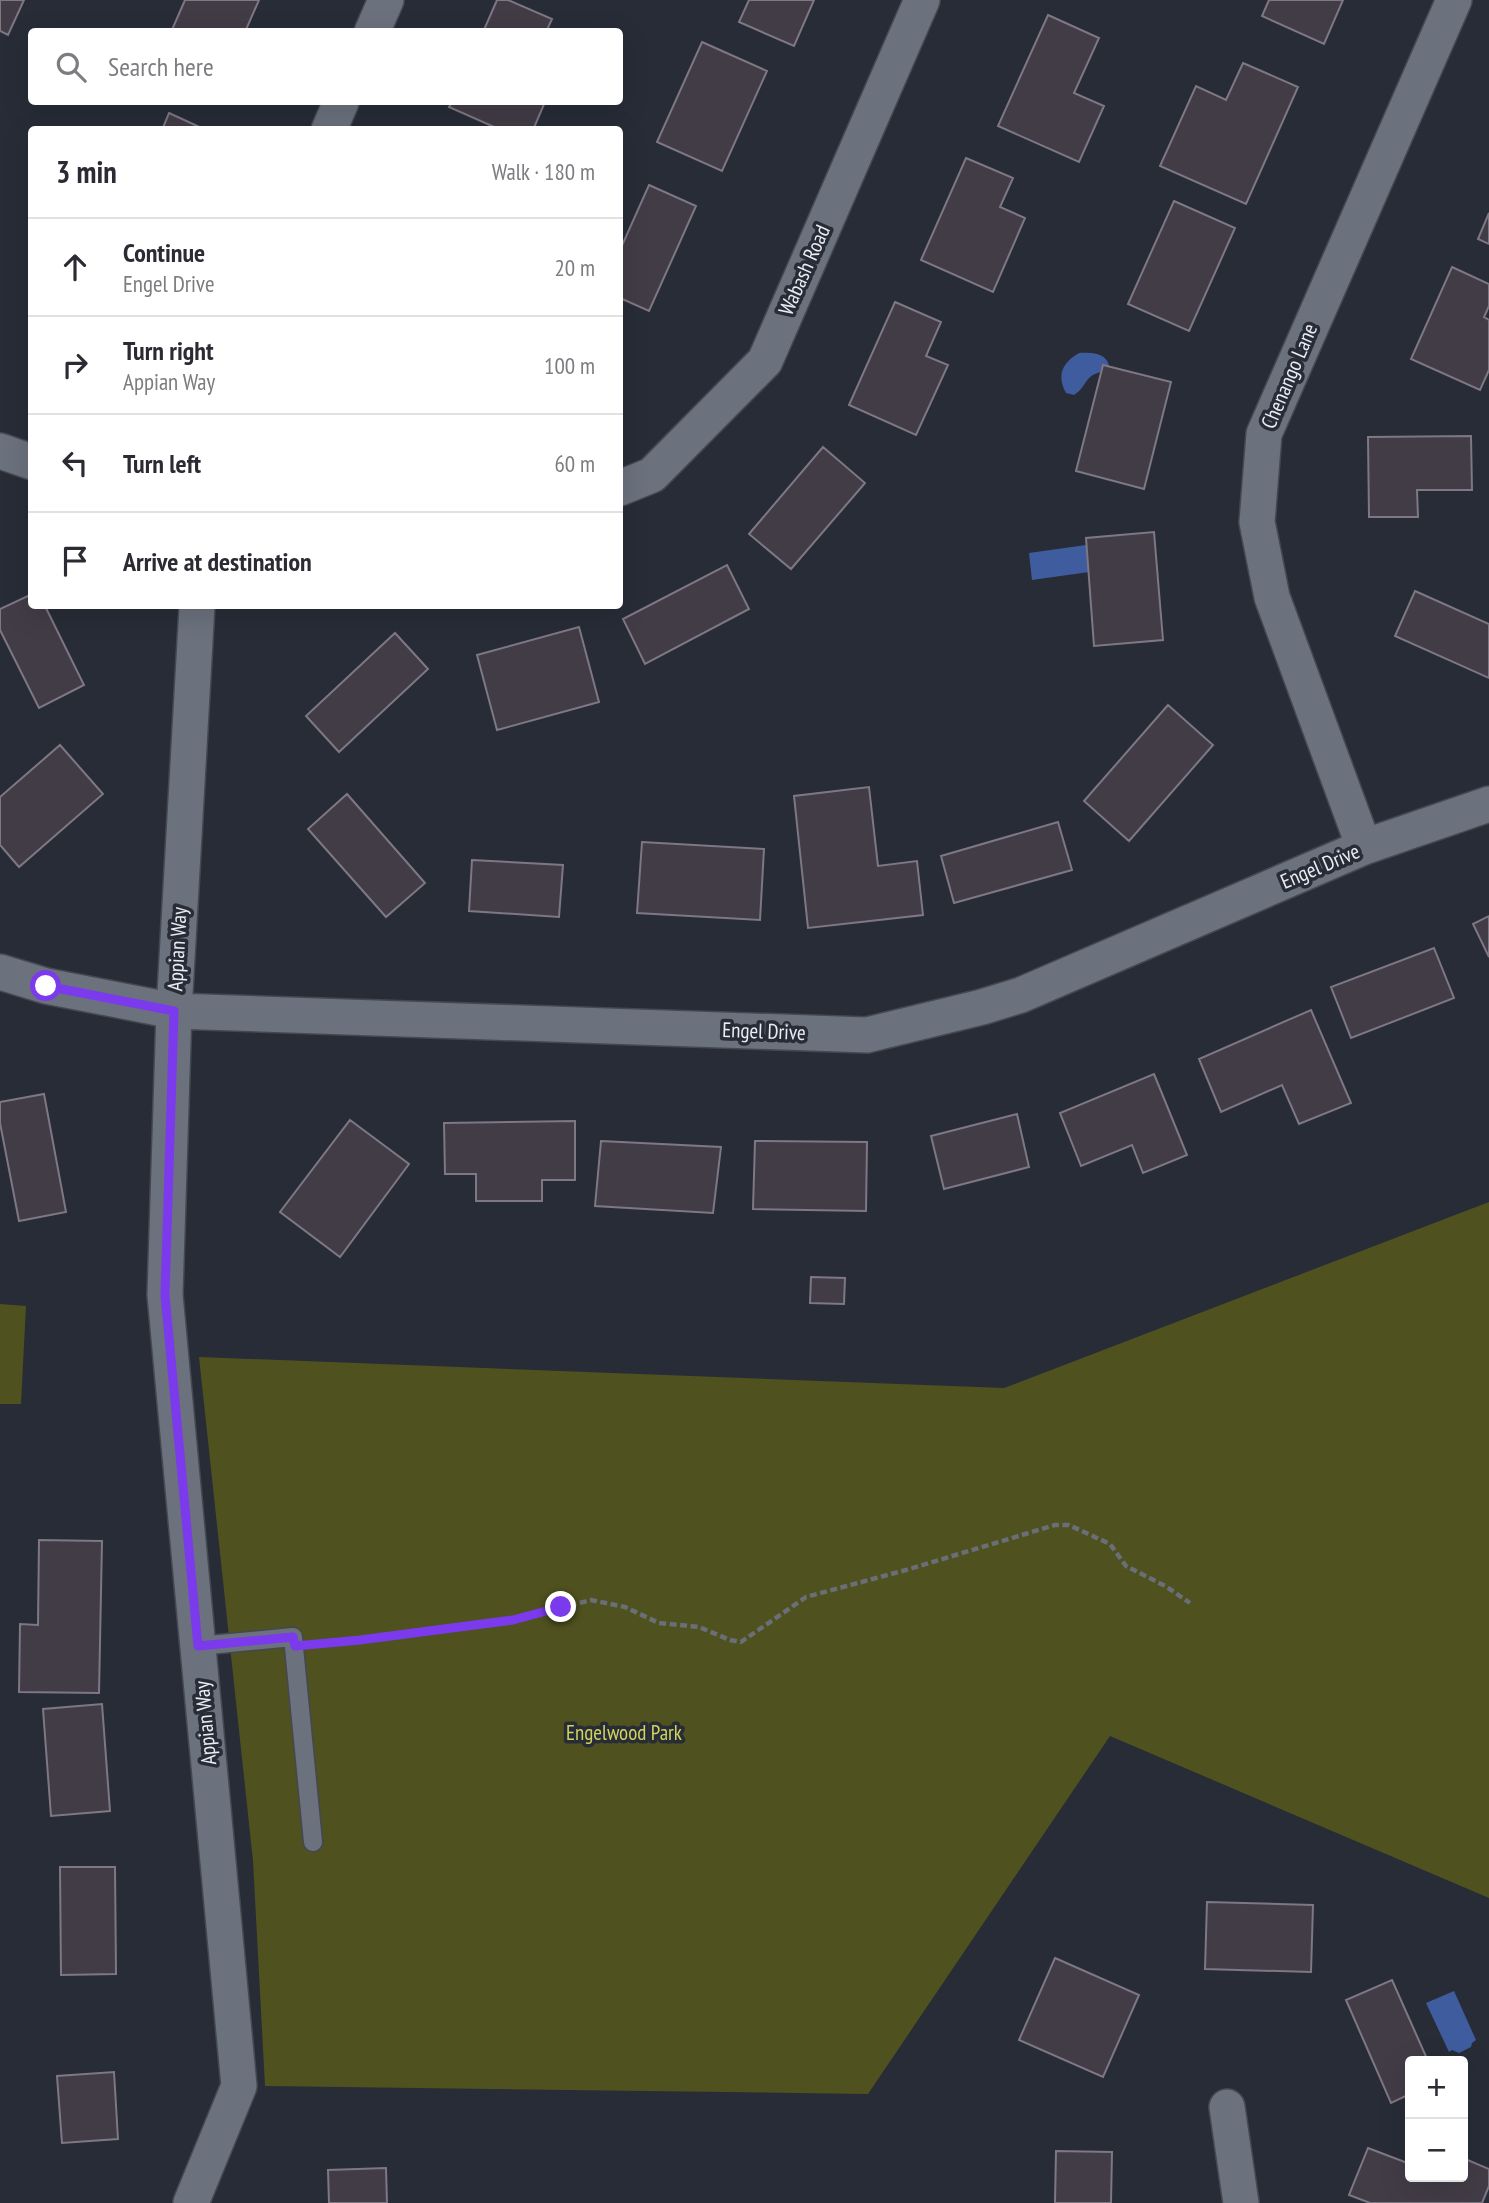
<!DOCTYPE html>
<meta charset="utf-8">
<style>
:root{--surface:#fff;--page:#f2f2f3;--text:#2b2b33;--muted:#7c7c81;--line:#e1e1e2}
body{margin:0;font-family:"PT Sans Narrow",sans-serif;background:var(--page);color:var(--text)}
.controls{position:absolute;right:21px;bottom:21px;display:grid;overflow:hidden;border-radius:7px;box-shadow:0 7px 28px #0002}
.controls button{width:63px;height:63px;display:grid;place-items:center;padding:0;border:0;border-bottom:2px solid var(--line);background:var(--surface);color:var(--text);font:35px sans-serif}
.stop{position:absolute;width:21px;height:21px;margin:-16px;border:5px solid #7c3aed;border-radius:50%;background:#fff}
.stop.end{background:#7c3aed;border-color:#fff;box-shadow:0 2px 7px #0008}
.list{margin:0;padding:0;list-style:none}
h2{display:flex;justify-content:space-between;align-items:center;height:91px;margin:0;padding:0 28px;font-size:30px}
h2 small{font-size:23px;font-weight:400;color:var(--muted)}
.list li{display:grid;grid-template-columns:46px 1fr auto;gap:21px;align-items:center;box-sizing:border-box;height:98px;padding:0 28px;border-top:2px solid var(--line)}
.list b{display:block;font-size:26px;white-space:nowrap}
.list p{margin:0;font-size:23px;white-space:nowrap;color:var(--muted)}
.list em{font-size:23px;font-style:normal;color:var(--muted)}
.icon{flex:none;width:38px;height:38px;fill:none;stroke:currentColor;stroke-width:2;stroke-linecap:round;stroke-linejoin:round}
.map{position:relative;flex:none;width:1489px;height:2203px;overflow:hidden}
.search{position:absolute;background:var(--surface);box-shadow:0 7px 28px #0002;left:28px;top:28px;width:595px;height:77px;display:flex;align-items:center;gap:18px;box-sizing:border-box;padding:0 24px;border-radius:7px;color:var(--muted);font-size:26px}
.panel{position:absolute;background:var(--surface);box-shadow:0 7px 28px #0002;left:28px;top:126px;width:595px;height:483px;border-radius:7px}
.map>svg:first-child{display:block}
.green{fill:#4f511f}
.water{fill:#3f5d9e}
.building{fill:#423c47;stroke:#7e7784;stroke-width:2}
.lines{fill:none;stroke-linecap:round;stroke-linejoin:round}
.service-casing{stroke:#444851;stroke-width:21}
.minor-casing{stroke:#444851;stroke-width:38}
.path{stroke:#696e77;stroke-width:4.5;stroke-dasharray:7 3.5;stroke-linecap:butt}
.service{stroke:#6b717d;stroke-width:18}
.minor{stroke:#6b717d;stroke-width:35}
.route{stroke:#7c3aed;stroke-width:9}
.labels{text-anchor:middle;dominant-baseline:central;stroke-width:7;stroke-linejoin:round;paint-order:stroke}
.street-label{font-size:21px;fill:#e9ecf3;stroke:#272c37}
.park-label{font-size:21px;fill:#d0d35d;stroke:#272c37}
</style>
<div class="map">
<svg width="1489" height="2203" viewBox="0 0 1489 2203">
<rect width="100%" height="100%" fill="#272c37"/>
<path class="green" d="M1489,1202v696l-379,-162 -242,358 -603,-8 -12,-225 -54,-504 805,31z
M0,1304l26,2 -5,98h-21z"/>
<path class="water" d="M1079,353c12,-1 28,0 30,13 -6,7 -14,6 -20,12 -6,7 -7,12 -15,17l-8,-2c-10,-18 -3,-31 13,-40z
M1086,545l3,27 -57,8 -3,-27z
M1454,1991l22,49 -4,3 -1,4 -12,6 -7,-3 -3,2 -23,-49z"/>
<path class="building" d="M0,0h24l-16,35 -8,-4z
M185,0h74l-14,32h-74z
M497,0h11l44,19 -6,13h-63z
M749,0h65l-20,46 -55,-24z
M1269,0h74l-19,44 -62,-28z
M1048,15l51,23 -25,55 30,13 -25,56 -81,-36z
M702,42l65,29 -45,100 -65,-29z
M1243,63l55,24 -52,117 -86,-38 36,-80 30,14z
M452,102h93l-12,28h-32l-52,-23z
M169,113l37,17h-44z
M966,158l47,20 -13,29 25,11 -32,74 -72,-32z
M649,185l47,21 -47,105 -29,-13v-48z
M1174,201l61,27 -46,103 -61,-27z
M1489,213v31l-11,-5z
M1452,267l37,17v22l-5,11 5,3v50l-9,20 -69,-31z
M895,302l46,20 -15,34 22,9 -32,70 -67,-30z
M1103,365l68,17 -27,107 -68,-18z
M1471,436l1,54h-55l1,27h-49l-1,-80z
M823,447l42,36 -74,86 -42,-35z
M1154,532l9,108 -69,6 -8,-108z
M727,565l22,44 -104,55 -22,-45z
M1415,591l74,33v54l-94,-42z
M32,594v12h13l39,79 -45,23 -39,-78v-21z
M579,627l20,75 -102,28 -20,-75z
M395,633l33,36 -89,83 -33,-36z
M1168,705l45,40 -84,96 -45,-40z
M60,745l43,49 -84,73 -19,-22v-48z
M869,787l9,79 39,-5 6,54 -115,13 -14,-132z
M347,794l78,89 -39,34 -78,-88z
M1058,822l14,48 -118,33 -13,-47z
M642,842l122,7 -4,71 -123,-7z
M472,860l91,5 -4,52 -90,-6z
M1489,916v41l-16,-33z
M1434,948l20,50 -103,40 -20,-51z
M1311,1010l40,93 -52,21 -17,-39 -61,27 -22,-53z
M1154,1074l33,81 -44,18 -11,-28 -51,21 -21,-53z
M44,1094l22,118 -47,9 -19,-98v-21z
M1017,1114l12,53 -85,22 -13,-53z
M350,1120l59,44 -69,93 -60,-45z
M575,1121v59h-33v21h-66v-27h-31l-1,-51z
M601,1141l120,6 -8,66 -118,-7z
M755,1141l112,1 -1,69 -113,-2z
M811,1277l34,1 -1,26 -34,-1z
M39,1540l63,1 -3,152 -80,-1 1,-68 18,1z
M102,1704l8,107 -59,5 -8,-107z
M60,1867h55l1,107 -55,1z
M1207,1902l106,3 -2,67 -106,-3z
M1055,1958l84,37 -36,82 -84,-37z
M1392,1980l36,81h-18v33l-19,9 -45,-103z
M114,2072l4,67 -56,4 -5,-67z
M1368,2148l42,16v13h53v-19l26,11v17l-7,17h-112l-21,-8z
M1056,2151l56,1 -1,51h-56z
M386,2168l1,35h-58l-1,-33z"/>
<g class="lines">
<g class="service-casing">
<path id="service" d="M198,1646l95,-9 20,205"/>
</g>
<g class="minor-casing">
<path id="minor" d="M372,32l14,-32
M329,130l12,-28
M0,451l32,11
M620,488l32,-13 113,-114 157,-361
M1364,847l-92,-250 -15,-75 7,-88 190,-434
M0,972l46,14 128,25 693,24 115,-28 39,-12 343,-148 125,-43
M1227,2107l14,96
M191,2203l48,-117 -74,-791 9,-284 23,-405"/>
</g>
<path class="path" d="M321,1644l192,-24 78,-20 34,7 34,16 40,4 31,13 11,2 65,-45 100,-27 149,-45h14l41,19 16,22 41,21 23,16"/>
<use href="#service" class="service"/>
<use href="#minor" class="minor"/>
</g>
<g class="lines">
<path class="route" d="M46,986l128,25 -9,284 33,351 95,-9 2,9 65,-6 153,-20 48,-13"/>
</g>
<g class="labels">
<g class="street-label">
<text transform="translate(804 270) rotate(-66)">Wabash Road</text>
<text transform="translate(1289 376) rotate(-67)">Chenango Lane</text>
<text transform="translate(1320 866) rotate(-23)">Engel Drive</text>
<text transform="translate(177 949) rotate(-87)">Appian Way</text>
<text transform="translate(764 1031) rotate(2)">Engel Drive</text>
<text transform="translate(205 1723) rotate(-95)">Appian Way</text>
</g>
<g class="park-label">
<text x="624" y="1732">Engelwood Park</text>
</g>
</g>
</svg>
<div class="controls">
<button>+</button>
<button>−</button>
</div>
<div class="stop" style="left:46px;top:986px"></div>
<div class="stop end" style="left:561px;top:1607px"></div>
<div class="search"><svg class="icon" aria-label="search" viewBox="0 0 24 24"><circle cx="10" cy="10" r="6"/><path d="M15 15l6 6"/></svg>Search here</div>
<section class="panel">
<h2>3 min<small>Walk · 180 m</small></h2>
<ul class="list">
<li><svg class="icon" aria-label="ahead" viewBox="0 0 24 24"><path d="M12 20V5M6 11l6-6 6 6"/></svg><div><b>Continue</b><p>Engel Drive</p></div><em>20 m</em></li>
<li><svg class="icon" aria-label="right" viewBox="0 0 24 24"><path d="M7 20v-9h11M14 6l5 5-5 5"/></svg><div><b>Turn right</b><p>Appian Way</p></div><em>100 m</em></li>
<li><svg class="icon" aria-label="left" viewBox="0 0 24 24"><path d="M17 20v-9H6M10 6l-5 5 5 5"/></svg><div><b>Turn left</b></div><em>60 m</em></li>
<li><svg class="icon" aria-label="arrive" viewBox="0 0 24 24"><path d="M6 21V4h12l-3 4 3 4H6"/></svg><div><b>Arrive at destination</b></div></li>
</ul>
</section>
</div>
